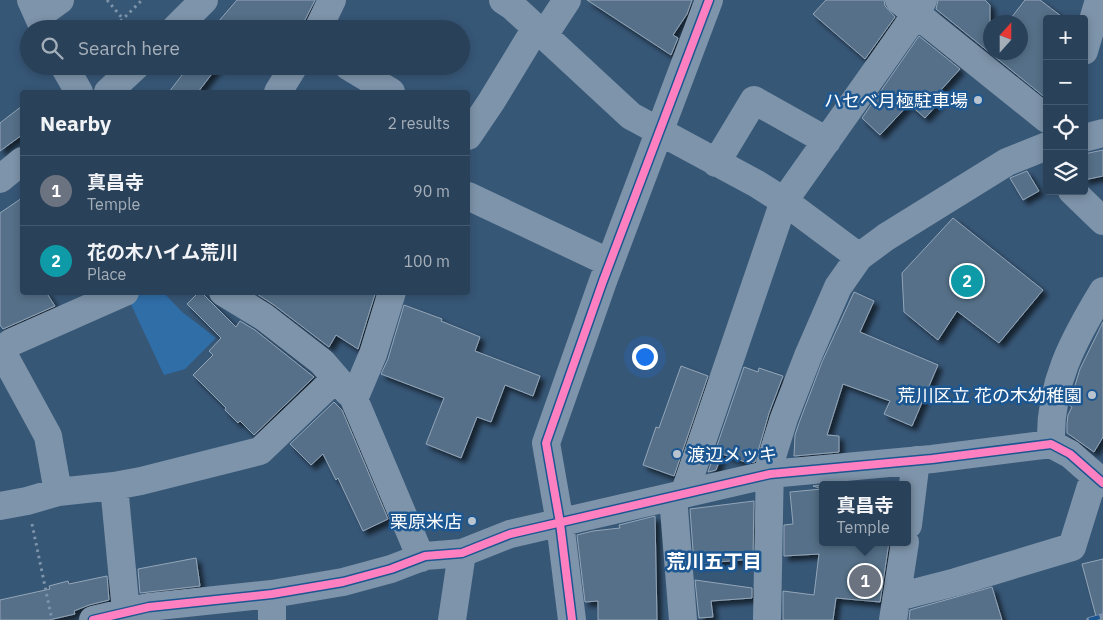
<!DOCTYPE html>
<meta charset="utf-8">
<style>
:root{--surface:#294159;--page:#31485f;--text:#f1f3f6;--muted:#a5afba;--line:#455a6f;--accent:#90b9f0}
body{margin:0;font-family:"IBM Plex Sans","Noto Sans JP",sans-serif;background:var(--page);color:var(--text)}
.controls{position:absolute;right:15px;top:15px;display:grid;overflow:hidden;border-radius:5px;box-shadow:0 2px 8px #0003}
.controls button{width:45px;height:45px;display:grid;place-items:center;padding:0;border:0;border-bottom:1px solid var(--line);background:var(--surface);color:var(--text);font:25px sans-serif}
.compass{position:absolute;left:983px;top:15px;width:45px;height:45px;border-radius:50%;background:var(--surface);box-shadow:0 2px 8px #0003;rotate:21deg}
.you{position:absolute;left:644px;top:356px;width:18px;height:18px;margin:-12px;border:4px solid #fff;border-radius:50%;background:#1a73e8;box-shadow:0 0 0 8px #1a73e833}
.badge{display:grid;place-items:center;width:32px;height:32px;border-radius:50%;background:var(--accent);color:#fff;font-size:16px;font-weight:700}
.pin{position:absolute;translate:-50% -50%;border:2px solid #fff;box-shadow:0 1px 5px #0006}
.popup{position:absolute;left:819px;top:481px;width:92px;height:65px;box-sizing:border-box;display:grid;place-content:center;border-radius:5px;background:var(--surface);filter:drop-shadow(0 1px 4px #0005);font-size:16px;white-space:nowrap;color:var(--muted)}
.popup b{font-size:19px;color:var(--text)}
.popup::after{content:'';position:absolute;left:50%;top:100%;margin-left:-10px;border:10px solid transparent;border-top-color:var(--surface)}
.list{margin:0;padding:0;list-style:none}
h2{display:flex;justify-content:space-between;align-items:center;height:65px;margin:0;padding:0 20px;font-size:21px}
h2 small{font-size:16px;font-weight:400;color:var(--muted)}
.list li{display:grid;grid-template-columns:32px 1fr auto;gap:15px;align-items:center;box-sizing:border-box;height:70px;padding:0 20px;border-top:1px solid var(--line)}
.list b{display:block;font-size:19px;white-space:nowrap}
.list p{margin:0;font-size:16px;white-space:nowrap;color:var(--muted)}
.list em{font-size:16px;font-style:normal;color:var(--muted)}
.icon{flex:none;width:28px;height:28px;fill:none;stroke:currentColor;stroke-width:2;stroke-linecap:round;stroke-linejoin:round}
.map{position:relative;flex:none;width:1103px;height:620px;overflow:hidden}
.search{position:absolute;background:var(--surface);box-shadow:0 2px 8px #0003;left:20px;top:20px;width:450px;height:55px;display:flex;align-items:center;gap:12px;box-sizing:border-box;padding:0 18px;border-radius:28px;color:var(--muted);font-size:19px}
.panel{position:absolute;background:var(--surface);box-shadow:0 2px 8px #0003;left:20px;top:90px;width:450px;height:205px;border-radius:5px}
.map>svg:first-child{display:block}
.green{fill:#306ea8}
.building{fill:#556f88;stroke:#93a6b8;filter:url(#shadow)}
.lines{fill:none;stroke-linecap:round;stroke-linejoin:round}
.path{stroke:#7e94aa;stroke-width:3;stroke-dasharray:2.5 4;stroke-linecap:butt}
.minor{stroke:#7e94aa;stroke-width:28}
.rail-casing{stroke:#7f93a9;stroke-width:5.5}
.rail{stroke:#1c5792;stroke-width:4;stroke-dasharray:11;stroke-linecap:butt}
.cycleway-casing{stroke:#1c5792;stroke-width:11}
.cycleway{stroke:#ff80c0;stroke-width:8}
.poi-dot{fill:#b9c4cf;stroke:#1c5792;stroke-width:2}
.labels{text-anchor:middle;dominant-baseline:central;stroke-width:5;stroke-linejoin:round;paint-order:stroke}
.poi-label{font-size:18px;fill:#fff;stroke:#1c5792;text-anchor:end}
.neighbourhood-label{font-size:19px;font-weight:bold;fill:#fff;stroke:#1c5792}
</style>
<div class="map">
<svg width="1103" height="620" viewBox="0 0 1103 620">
<defs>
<filter id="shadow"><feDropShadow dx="4.5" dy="4.5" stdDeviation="2.5" flood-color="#0009"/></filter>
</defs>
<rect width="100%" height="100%" fill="#375777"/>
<path class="green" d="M141,293h23l18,19 34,26 -31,31 -21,6 -36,-77z"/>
<path class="building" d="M237,0h78l-11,22 -1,7h-91z
M587,0h105l-5,14 -14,21 5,3 -7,17z
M826,0h58l1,6 10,11 -30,42 -52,-45z
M938,0h47l5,5v47h30v-30h-12l17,-22h15l25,19h-18v80l-111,-90z
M919,36l41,33 -20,22 6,4 -21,23 -16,-14 -29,31 -18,-17z
M189,66h29l-20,26h-29z
M22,106v29l-22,16v-28z
M1103,150v26l-19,4v-26z
M1027,171l12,20 -16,9 -13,-22z
M22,198v94h24l9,14 -52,23 -3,-4v-112z
M953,218l90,72 -44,53 -42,-32 -19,29 -34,-28 -2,-39z
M199,292h2l35,35 4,-6 15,9 59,47 -60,58 -14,-14 -2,2 -13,-13 1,-2 -33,-33 20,-20 -4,-4 12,-13 -34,-34z
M254,292h118l3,2 -17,55 -22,-14 -7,12 -55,-42z
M854,292l20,9 -14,31 78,33 -26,61 -28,-12 6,-13 -47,-17 -16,51 12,1v16l-45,4 1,-21 4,-12 23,-61z
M404,305l38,14 -1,2 39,16 -5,14 65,25 -7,20 -28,-11 -14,37 -14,-5 -16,41 -35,-14 18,-46 -63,-24 7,-15z
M1103,322v115l-9,15 -27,-19v-9l1,-9 4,-8 -3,-2 11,-36z
M681,366l27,10 -34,100 -31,-11 13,-38 3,1z
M744,367l14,5 1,-4 24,8 -14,37 -14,49 -7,1 -26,-9 -6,16 -8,2z
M334,402l8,8 46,109 -25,12 -25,-53 -2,2 -13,-26 -12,11 -21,-21z
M822,485v57h67l-9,60 -44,-4 -3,22h-50v-29l31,4 5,-41 -35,2v-31l9,-1 -3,-32 32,-3 -9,-3z
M754,501l-1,58 -59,5 -4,-55z
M655,516l2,104h-59v-19l-13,1 -8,-67 16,-4 27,-3 -1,-3z
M196,558l4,28 -60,7 -2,-24z
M1103,559v60l-6,1 -15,-56z
M107,576l2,24 -20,5 -15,6 1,3 -26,6h-49v-20l50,-11 -1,-3 19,-5 1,3z
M695,580l57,8v10l-41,3 2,16 -14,1z
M992,587l10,33h-93l1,-10z"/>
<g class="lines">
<path class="path" d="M107,0l16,19 -1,2 6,8
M110,29l13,-10 19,-19
M32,524l20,96"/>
<path class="minor" d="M31,0l13,29
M503,0l9,6 24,22 95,88 126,68 27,17 75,56
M899,0l148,119
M38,16l22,-16
M175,29l29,-29
M318,29l14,-29
M544,35l23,-35
M1084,51l15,-51
M64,66l15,26
M348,66l43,26
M108,92l28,-26
M278,92l16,-26
M468,136l23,-34 45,-74
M1084,138l19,-5
M716,163l38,-63 73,41
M0,179l22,-18
M1072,191l31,30
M468,196l142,67
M223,292l41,25 58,45 26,30
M392,292l-19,62 -19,45 67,159
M1,350l47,86 10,56
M0,351l12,-9 113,-50
M1051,444c-2,-59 22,-104 52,-153
M114,486l12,126
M684,494l100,-293 99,-140 33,-47 7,-14
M673,497l10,123
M0,506l27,-5 31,-9 56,-6 27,-5 119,-30 76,-73
M908,525l8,-65
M272,594v26
M898,597l58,-15 116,-35 19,-61 7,-8
M93,620l56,-13 123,-13 71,-12 48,-13 34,-13 37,-3 48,-19 260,-60 162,-15 119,-15 19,10 33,29
M452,620l10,-67
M572,620l-12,-97 -14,-80 57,-162 106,-281
M767,620l3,-157 14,-45 24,-62 30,-69 21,-30 27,-20 121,-75 40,-16
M893,620l12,-78"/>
<g class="rail-casing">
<path id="rail" d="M1089,620l14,-4"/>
</g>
<use href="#rail" class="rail"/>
<g class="cycleway-casing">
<path id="cycleway" d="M93,620l56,-13 123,-13 71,-12 48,-13 34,-13 37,-3 48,-19 260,-60 162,-15 119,-15 19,10 33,29
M572,620l-12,-97 -14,-80 57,-162 106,-281"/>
</g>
<use href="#cycleway" class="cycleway"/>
</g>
<g class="poi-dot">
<circle cx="978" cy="100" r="5"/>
<circle cx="1092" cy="395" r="5"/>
<circle cx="677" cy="454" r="5"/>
<circle cx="472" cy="521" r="5"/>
</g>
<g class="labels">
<g class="poi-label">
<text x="968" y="100">ハセベ月極駐車場</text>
<text x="1082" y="395">荒川区立 花の木幼稚園</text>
<text x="687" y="454" text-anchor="start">渡辺メッキ</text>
<text x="462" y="521">栗原米店</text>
</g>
<g class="neighbourhood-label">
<text x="714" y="561">荒川五丁目</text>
</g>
</g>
</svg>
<div class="controls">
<button>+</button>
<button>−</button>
<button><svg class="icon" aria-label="locate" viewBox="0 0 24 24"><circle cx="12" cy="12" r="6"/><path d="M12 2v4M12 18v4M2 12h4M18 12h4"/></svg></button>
<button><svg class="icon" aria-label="layers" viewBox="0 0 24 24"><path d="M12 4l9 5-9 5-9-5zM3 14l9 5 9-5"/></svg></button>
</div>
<svg class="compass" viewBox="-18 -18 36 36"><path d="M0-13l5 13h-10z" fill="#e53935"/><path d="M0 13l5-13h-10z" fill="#a5afba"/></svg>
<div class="you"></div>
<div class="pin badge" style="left:865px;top:581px;background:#6b7280">1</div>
<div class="popup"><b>真昌寺</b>Temple</div>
<div class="pin badge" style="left:967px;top:281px;background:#0f9aa8">2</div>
<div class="search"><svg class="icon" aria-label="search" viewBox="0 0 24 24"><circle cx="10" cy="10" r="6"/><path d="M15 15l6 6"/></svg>Search here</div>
<section class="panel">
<h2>Nearby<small>2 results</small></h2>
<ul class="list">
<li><span class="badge" style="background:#6b7280">1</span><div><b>真昌寺</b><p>Temple</p></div><em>90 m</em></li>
<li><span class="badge" style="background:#0f9aa8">2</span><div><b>花の木ハイム荒川</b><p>Place</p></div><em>100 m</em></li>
</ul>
</section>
</div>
